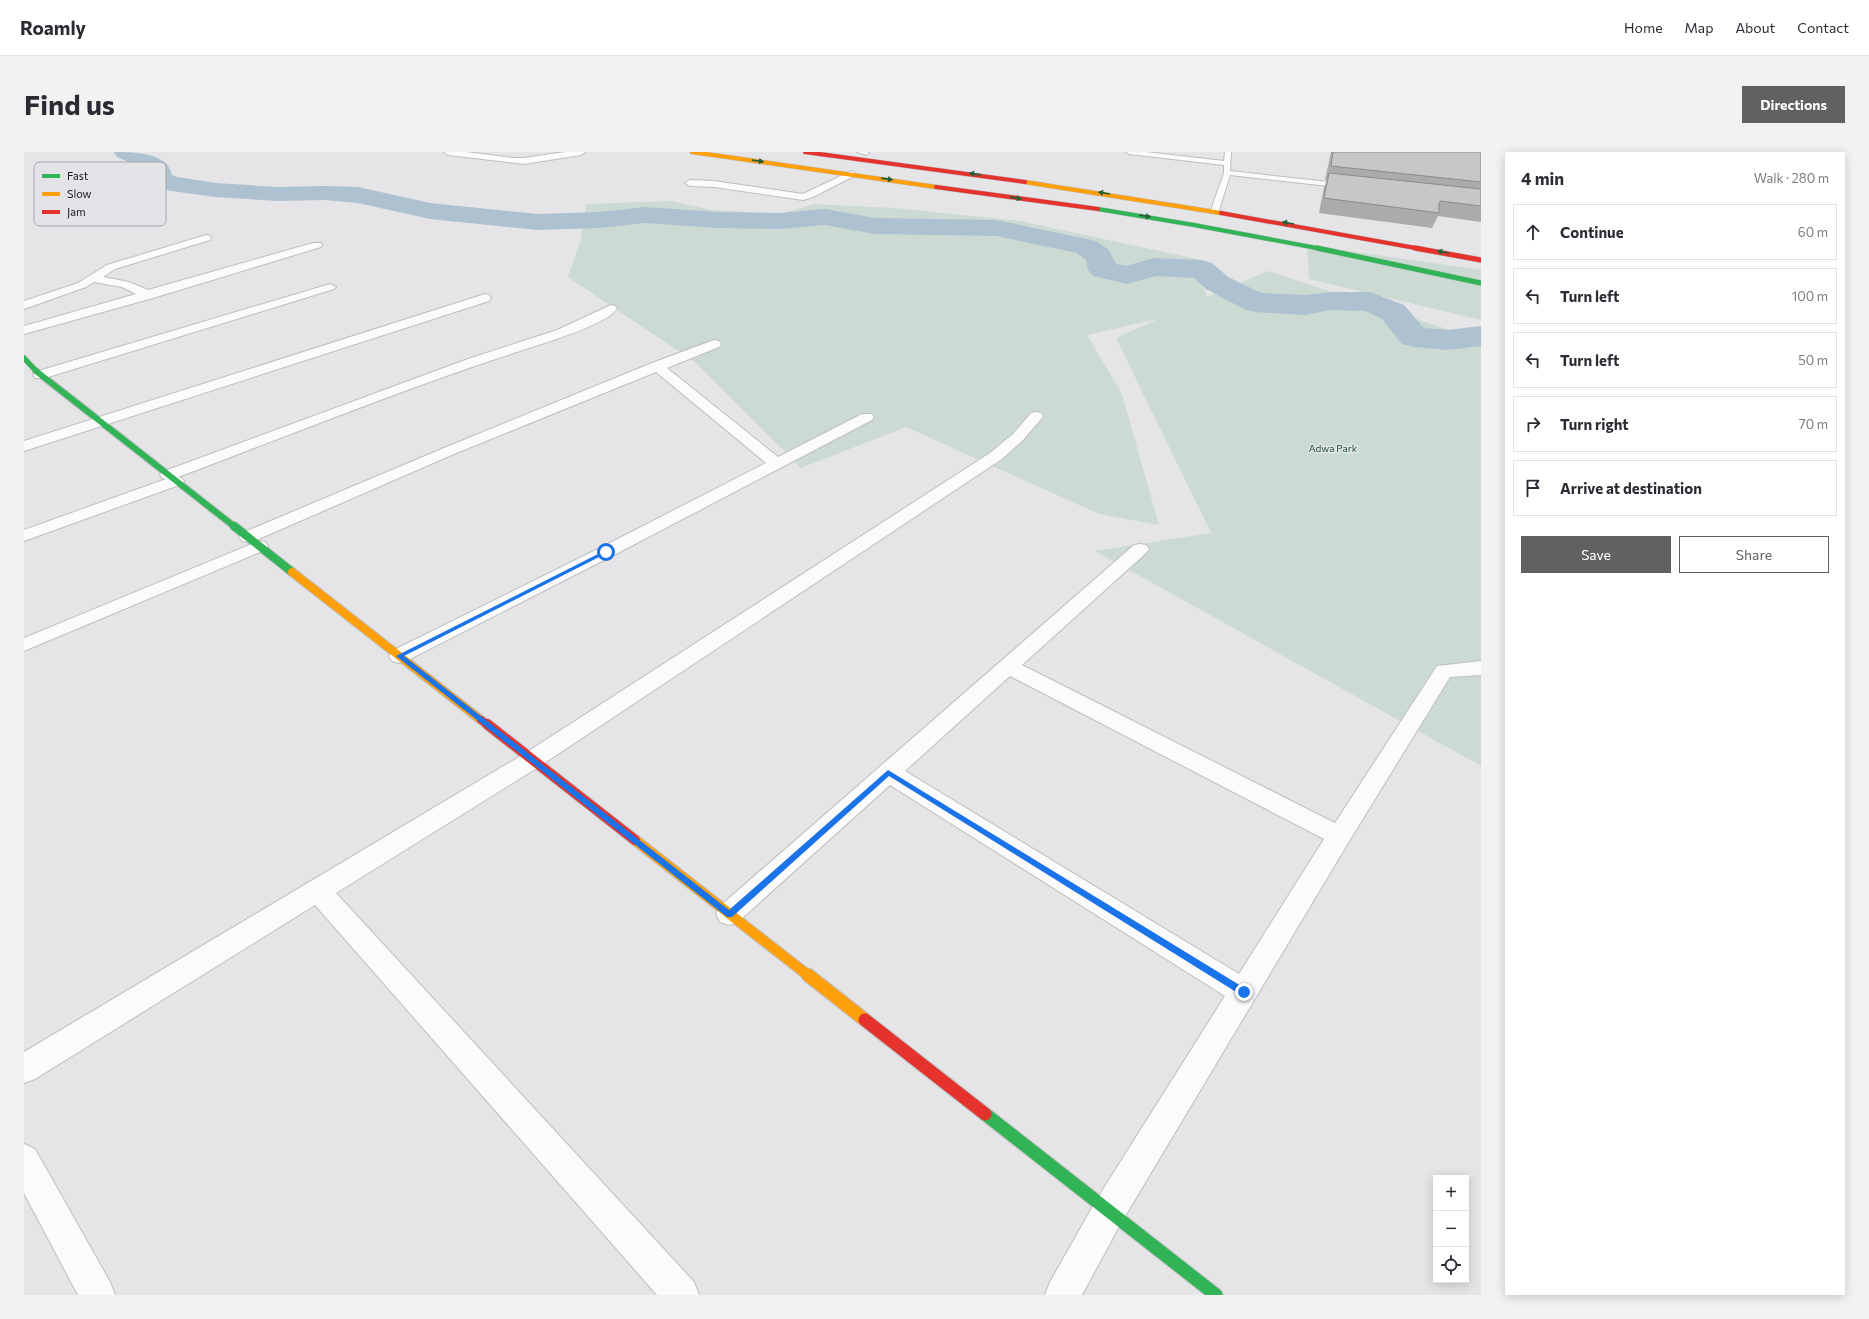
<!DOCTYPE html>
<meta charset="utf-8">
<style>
:root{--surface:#fff;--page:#f2f2f3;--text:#2b2b33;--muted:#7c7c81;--line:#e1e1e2;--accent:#616162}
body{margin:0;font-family:Commissioner,sans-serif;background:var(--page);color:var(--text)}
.controls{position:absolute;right:12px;bottom:12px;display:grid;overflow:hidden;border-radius:0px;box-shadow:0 2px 10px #0003}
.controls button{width:36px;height:36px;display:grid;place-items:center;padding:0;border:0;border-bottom:1px solid var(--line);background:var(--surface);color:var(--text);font:20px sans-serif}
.stop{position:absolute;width:12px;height:12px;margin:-9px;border:3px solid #1a73e8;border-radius:50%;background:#fff}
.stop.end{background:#1a73e8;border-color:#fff;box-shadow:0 1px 4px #0008}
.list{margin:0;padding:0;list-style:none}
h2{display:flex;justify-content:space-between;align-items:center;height:52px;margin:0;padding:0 16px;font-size:17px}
h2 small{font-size:13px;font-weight:400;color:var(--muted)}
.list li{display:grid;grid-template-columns:26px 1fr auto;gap:12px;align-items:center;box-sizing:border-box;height:56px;margin:0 8px 8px;padding:0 8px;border:1px solid var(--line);border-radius:0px}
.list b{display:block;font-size:15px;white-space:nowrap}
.list em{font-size:13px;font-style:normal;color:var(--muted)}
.actions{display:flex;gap:8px;padding:12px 16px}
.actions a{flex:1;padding:9px 0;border:1px solid var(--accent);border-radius:0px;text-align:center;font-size:14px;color:var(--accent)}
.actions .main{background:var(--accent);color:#fff}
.icon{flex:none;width:22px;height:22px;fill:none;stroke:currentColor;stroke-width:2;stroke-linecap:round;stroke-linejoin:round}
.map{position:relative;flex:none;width:1457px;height:1143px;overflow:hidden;border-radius:0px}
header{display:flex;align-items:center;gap:24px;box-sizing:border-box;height:56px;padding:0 20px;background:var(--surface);border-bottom:1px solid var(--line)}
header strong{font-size:19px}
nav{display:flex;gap:22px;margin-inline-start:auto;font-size:14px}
.intro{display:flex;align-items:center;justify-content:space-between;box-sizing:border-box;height:96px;padding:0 24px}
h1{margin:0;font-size:28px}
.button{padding:10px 18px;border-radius:0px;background:var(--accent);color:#fff;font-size:14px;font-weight:700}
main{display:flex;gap:24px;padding:0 24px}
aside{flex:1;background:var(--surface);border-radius:0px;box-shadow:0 2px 10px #0003}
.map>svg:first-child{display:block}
.green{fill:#cbdbd3}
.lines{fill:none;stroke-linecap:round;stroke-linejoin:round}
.river{fill:#adc1d1;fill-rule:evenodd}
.lane-casing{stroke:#bebec0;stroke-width:2}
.street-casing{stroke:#bebec0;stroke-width:2}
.fast-far4-casing{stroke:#bebec0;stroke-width:5}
.fast-far3-casing{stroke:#bebec0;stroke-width:6}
.fast-far2-casing{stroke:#bebec0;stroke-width:8}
.fast-far1-casing{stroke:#bebec0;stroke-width:10}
.fast-casing{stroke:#bebec0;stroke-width:15}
.slow-far3-casing{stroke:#bebec0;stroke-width:5}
.slow-far2-casing{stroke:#bebec0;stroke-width:10}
.slow-far1-casing{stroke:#bebec0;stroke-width:12}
.slow-casing{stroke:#bebec0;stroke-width:15}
.jam-far4-casing{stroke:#bebec0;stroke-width:5}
.jam-far3-casing{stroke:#bebec0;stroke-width:6}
.jam-far2-casing{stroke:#bebec0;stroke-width:10}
.jam-far1-casing{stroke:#bebec0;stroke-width:12}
.jam-casing{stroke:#bebec0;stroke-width:15}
.lane{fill:#fbfbfb;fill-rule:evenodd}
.street{fill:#fbfbfb;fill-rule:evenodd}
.fast-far4{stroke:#30b455;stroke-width:4}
.fast-far3{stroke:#30b455;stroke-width:5}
.fast-far2{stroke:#30b455;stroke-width:6}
.fast-far1{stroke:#30b455;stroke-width:8}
.fast{stroke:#30b455;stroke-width:13}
.slow-far3{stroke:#ff9f0a;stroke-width:4}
.slow-far2{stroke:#ff9f0a;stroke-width:8}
.slow-far1{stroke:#ff9f0a;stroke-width:10}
.slow{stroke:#ff9f0a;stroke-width:13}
.jam-far4{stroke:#e5322d;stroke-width:4}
.jam-far3{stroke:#e5322d;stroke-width:5}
.jam-far2{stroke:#e5322d;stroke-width:8}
.jam-far1{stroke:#e5322d;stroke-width:10}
.jam{stroke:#e5322d;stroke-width:13}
.wall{fill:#ababac}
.shaded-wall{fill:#8b8b8c}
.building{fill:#c7c7c8;stroke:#8b8b8c}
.oneway{fill:#245f35}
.route{fill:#1a73e8}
.labels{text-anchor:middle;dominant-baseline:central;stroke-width:3;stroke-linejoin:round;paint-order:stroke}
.far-park-label{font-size:10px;fill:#175239;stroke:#e4e4e8}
.key{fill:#e4e4e8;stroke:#a7a7aa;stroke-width:1}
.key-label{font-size:11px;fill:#1a1a1b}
</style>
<header>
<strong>Roamly</strong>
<nav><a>Home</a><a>Map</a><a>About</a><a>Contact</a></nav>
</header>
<div class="intro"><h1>Find us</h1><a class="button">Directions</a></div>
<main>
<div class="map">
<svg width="1457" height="1143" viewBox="0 0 1457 1143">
<rect width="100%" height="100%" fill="#e5e5e7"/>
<path class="green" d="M647,49l41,9 70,4 31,-10 82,4 125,13 182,39 -1,22 6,15 61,-26 213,69v426l-386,-215 116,-18 -95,-195 42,-19 -71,16 35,59 37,131 -60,-11 -193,-87 -105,41 -105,-105 -128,-86 12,-35 6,-38z
M1283,93l174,25v50l-172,-41z"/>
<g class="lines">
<path class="river" d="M90,0c19,0 54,0 58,23l5,2 39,6 62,4 46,-1 34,1 72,16 108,11 62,-2 45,-5 73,5 62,1 45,-4 50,9 121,2 100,21 13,9 7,14 10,2 28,-8 48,2 10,3 16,14 33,16 44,2 26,-3h39l34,13 20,23 23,2 34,-4v20l-34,4 -33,-3 -12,-3 -20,-25 -17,-8 -34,-1 -26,5 -50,-3 -11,-3 -38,-20 -12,-11 -38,-2 -29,8 -34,-8 -5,-6 -2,-10 -9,-7 -81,-17 -121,-2 -50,-9 -45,4 -62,-1 -73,-5 -45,5 -62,2 -108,-11 -72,-16 -34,-3 -46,1 -62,-4 -45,-6 -9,-2 -10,-6 -4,-5v-8l-31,-13z"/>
<g class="lane-casing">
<path id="lane" d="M833,0h11l1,1 -3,2z
M1102,0h20l78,9 1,-9h6l-1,19 116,13 3,2 -3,2 -116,-13 -11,35 -4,2 -4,-2 13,-37v-8l-95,-11z"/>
</g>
<g class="street-casing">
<path id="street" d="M420,0h22l47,6h11l41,-6h20l-4,3 -57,9 -76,-9z
M827,19l3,1 1,2 -1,2 -41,21 -10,3 -89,-13 -24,-1 -5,-3 5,-3 24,1 89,13z
M182,83l4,1 1,2 -1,2 -95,29 -12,8 26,5 19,8 165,-47h8l1,2 -1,2 -168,51 -129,36v-8l112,-32 -14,-7 -28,-5 -8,5 -62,22v-8l54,-18 29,-18z
M306,132l6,3 -2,2 -289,89h-10l-2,-3 2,-3z
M461,142l4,1 2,3 -2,3 -465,150v-10z
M587,153l4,1 2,3c-10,15 -69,33 -88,39 -118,38 -234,85 -351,129l4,1 2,3 -2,3 -158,57v-11l142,-51 -4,-1 -2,-3 2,-3 306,-113 89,-29z
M690,188l5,1 2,3 -2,3 -52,21 111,89 84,-43h10l2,3 -2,3 -260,136 -206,105 -7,2 -7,-2 -3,-5 3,-5 208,-103 166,-85 -110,-91 -202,82 -200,87 -6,1 -6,-1 -3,-4 3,-4 202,-85 208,-85z
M1012,260l5,1 2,3 -2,3 -18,21 -21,19 -462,307 -204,127 358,389 5,13h-42l-342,-390 -280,174 -11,4v-31l500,-298 466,-301 23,-19 18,-21z
M235,389l6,1 3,4 -3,4 -241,101v-13z
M1116,392l6,1 3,4 -3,4 -124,112 313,158 102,-157 44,-5v14l-31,2 -102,166 -227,380 -39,72h-37l5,-13 47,-83 128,-203 -335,-211 -152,137 -9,3 -9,-3 -4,-8 4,-8 414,-361zM986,524l314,163 -85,135 -334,-203z
M0,992l11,5 75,133 5,13h-37l-54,-102z"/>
</g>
<g class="fast-far4-casing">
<path id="fast-far4" d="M1074,57l96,16 128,24"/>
</g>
<g class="fast-far3-casing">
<path id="fast-far3" d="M1293,96l164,35
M0,206l13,14"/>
</g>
<g class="fast-far2-casing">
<path id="fast-far2" d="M12,219l199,156"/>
</g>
<g class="fast-far1-casing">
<path id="fast-far1" d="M210,374l58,46"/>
</g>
<g class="fast-casing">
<path id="fast" d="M961,962l231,181"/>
</g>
<g class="slow-far3-casing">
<path id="slow-far3" d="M668,0l244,35
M1001,30l196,31"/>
</g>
<g class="slow-far2-casing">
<path id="slow-far2" d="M268,420l189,148"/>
</g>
<g class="slow-far1-casing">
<path id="slow-far1" d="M611,688l174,136"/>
</g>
<g class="slow-casing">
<path id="slow" d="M784,823l57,45"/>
</g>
<g class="jam-far4-casing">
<path id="jam-far4" d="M781,0l220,30
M912,35l162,22
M1197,61l200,36"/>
</g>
<g class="jam-far3-casing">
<path id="jam-far3" d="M1391,96l66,12"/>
</g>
<g class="jam-far2-casing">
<path id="jam-far2" d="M457,568l7,5"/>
</g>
<g class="jam-far1-casing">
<path id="jam-far1" d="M463,572l148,116"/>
</g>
<g class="jam-casing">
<path id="jam" d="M841,868l120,94"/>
</g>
<use href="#lane" class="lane"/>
<use href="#street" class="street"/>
<use href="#fast-far4" class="fast-far4"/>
<use href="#fast-far3" class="fast-far3"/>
<use href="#fast-far2" class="fast-far2"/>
<use href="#fast-far1" class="fast-far1"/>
<use href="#fast" class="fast"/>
<use href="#slow-far3" class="slow-far3"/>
<use href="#slow-far2" class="slow-far2"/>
<use href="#slow-far1" class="slow-far1"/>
<use href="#slow" class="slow"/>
<use href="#jam-far4" class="jam-far4"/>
<use href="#jam-far3" class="jam-far3"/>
<use href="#jam-far2" class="jam-far2"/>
<use href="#jam-far1" class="jam-far1"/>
<use href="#jam" class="jam"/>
</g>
<path class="wall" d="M1307,0h150v70l-43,-6 -6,12 -113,-15 5,-26 3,-7h-2z
M47,20l71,30 -42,7 -25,-28z"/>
<path class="shaded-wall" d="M115,41l3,9 -42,7 -4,-9z"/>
<path class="building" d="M1309,0h148v30l-150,-16z
M1305,21l152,16v17l-41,-5v2h-1v10l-115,-15z"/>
<defs><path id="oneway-solid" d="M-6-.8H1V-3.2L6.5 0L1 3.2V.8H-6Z"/></defs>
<g class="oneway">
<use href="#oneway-solid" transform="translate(734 9) rotate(8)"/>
<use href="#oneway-solid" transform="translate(951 22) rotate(-172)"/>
<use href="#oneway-solid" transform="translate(863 27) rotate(8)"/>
<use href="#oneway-solid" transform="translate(1080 41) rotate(-171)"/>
<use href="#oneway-solid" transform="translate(992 46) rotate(8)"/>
<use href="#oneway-solid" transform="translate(1121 64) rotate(8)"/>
<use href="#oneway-solid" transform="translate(1264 71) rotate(-170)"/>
<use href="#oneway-solid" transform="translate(1419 100) rotate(-169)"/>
</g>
<path class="route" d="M580,399l5,1 -205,104 325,254 159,-140 358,219v6h-5l-352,-219 -157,141h-5l-331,-261z"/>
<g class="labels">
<g class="far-park-label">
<text x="1309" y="296">Adwa Park</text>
</g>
</g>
<rect x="10" y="10" width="132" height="64" rx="6" class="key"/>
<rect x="18" y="22" width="18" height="4" fill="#30b455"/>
<rect x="18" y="40" width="18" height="4" fill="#ff9f0a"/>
<rect x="18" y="58" width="18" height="4" fill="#e5322d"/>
<g class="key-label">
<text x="43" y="28">Fast</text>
<text x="43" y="46">Slow</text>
<text x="43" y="64">Jam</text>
</g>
</svg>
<div class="controls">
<button>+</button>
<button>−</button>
<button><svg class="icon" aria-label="locate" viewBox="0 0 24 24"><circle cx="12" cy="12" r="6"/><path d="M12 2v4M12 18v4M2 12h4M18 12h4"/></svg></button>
</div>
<div class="stop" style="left:582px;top:400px"></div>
<div class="stop end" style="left:1220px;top:840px"></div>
</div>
<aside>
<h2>4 min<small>Walk · 280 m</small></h2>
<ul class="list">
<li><svg class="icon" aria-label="ahead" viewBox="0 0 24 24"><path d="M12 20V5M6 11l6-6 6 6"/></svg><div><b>Continue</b></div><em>60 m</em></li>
<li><svg class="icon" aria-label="left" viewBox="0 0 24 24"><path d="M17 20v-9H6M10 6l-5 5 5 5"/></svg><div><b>Turn left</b></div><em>100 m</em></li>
<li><svg class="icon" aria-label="left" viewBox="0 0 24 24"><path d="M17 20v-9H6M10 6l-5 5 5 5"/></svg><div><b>Turn left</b></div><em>50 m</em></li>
<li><svg class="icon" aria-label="right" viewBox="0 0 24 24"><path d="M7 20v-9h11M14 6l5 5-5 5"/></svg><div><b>Turn right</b></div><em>70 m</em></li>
<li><svg class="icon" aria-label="arrive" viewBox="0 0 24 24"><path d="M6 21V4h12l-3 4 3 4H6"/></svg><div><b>Arrive at destination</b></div></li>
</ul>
<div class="actions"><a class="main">Save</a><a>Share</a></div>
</aside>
</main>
